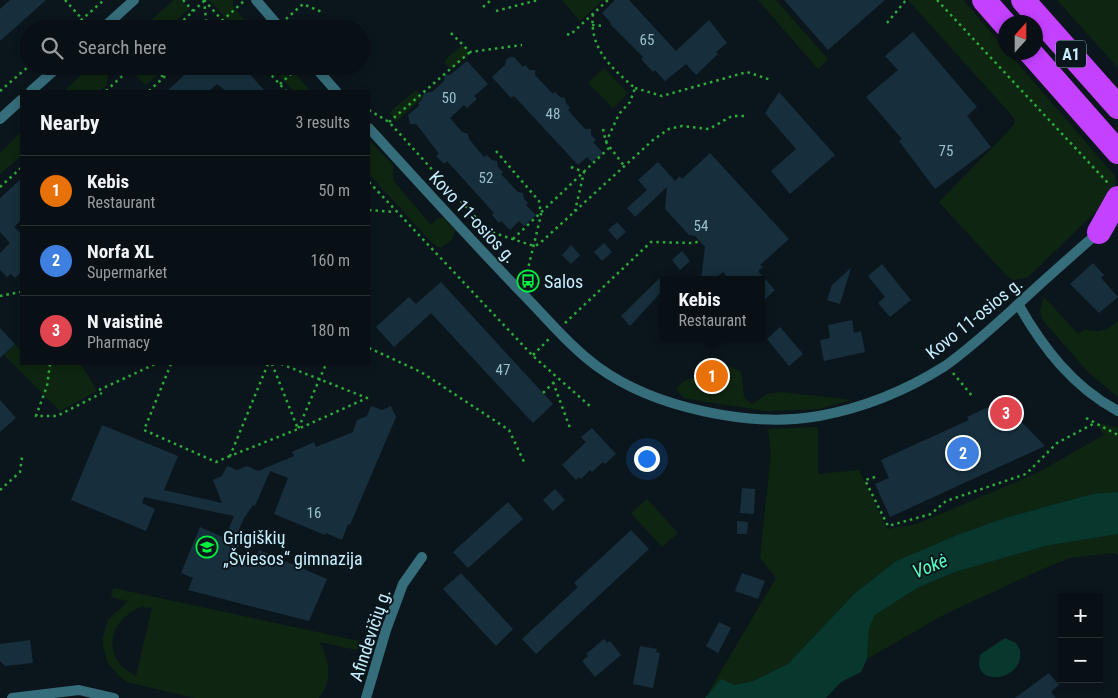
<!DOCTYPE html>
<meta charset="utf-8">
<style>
:root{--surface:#081015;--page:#11191e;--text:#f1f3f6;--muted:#989da0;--line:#293034;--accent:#8c9099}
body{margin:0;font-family:"Roboto Condensed",sans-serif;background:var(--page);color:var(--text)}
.controls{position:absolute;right:15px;bottom:15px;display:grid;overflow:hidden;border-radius:0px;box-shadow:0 2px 8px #0003}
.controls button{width:45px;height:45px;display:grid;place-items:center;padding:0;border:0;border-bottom:1px solid var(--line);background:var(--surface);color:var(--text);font:25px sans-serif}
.compass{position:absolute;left:998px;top:15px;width:45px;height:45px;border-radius:50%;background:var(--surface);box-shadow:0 2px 8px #0003;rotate:21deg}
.you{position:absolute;left:646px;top:458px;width:18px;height:18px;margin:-12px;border:4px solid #fff;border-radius:50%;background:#1a73e8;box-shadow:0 0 0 8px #1a73e833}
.badge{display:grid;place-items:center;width:32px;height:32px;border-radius:50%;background:var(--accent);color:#fff;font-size:16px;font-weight:700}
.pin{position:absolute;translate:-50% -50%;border:2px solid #fff;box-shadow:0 1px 5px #0006}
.popup{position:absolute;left:660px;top:276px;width:105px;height:65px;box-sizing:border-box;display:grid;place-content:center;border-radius:0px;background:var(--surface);filter:drop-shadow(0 1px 4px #0005);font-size:16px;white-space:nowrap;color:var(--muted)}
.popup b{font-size:19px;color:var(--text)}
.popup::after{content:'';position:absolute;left:50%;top:100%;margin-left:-10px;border:10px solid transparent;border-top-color:var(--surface)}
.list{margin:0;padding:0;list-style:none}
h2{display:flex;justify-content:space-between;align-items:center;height:65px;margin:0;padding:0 20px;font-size:21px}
h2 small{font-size:16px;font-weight:400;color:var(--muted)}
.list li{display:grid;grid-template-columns:32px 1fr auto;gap:15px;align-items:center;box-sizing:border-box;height:70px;padding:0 20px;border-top:1px solid var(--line)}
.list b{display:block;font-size:19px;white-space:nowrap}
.list p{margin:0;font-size:16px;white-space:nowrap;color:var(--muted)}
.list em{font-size:16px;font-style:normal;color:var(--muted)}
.icon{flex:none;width:28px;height:28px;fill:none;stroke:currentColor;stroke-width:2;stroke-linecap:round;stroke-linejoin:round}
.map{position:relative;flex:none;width:1118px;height:698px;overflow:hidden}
.search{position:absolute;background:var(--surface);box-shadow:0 2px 8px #0003;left:20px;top:20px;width:350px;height:55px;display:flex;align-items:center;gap:12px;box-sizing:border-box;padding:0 18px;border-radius:28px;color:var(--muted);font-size:19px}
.panel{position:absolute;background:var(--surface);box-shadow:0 2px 8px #0003;left:20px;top:90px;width:350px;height:275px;border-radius:0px}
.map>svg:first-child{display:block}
.green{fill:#0e2611;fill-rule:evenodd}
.water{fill:#08372e}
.building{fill:#172f3d}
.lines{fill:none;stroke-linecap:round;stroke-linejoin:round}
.path{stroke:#2cac3a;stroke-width:2.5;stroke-dasharray:2.5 4;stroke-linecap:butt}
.street{stroke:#366d7b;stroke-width:10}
.highway{stroke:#c341ff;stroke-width:24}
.labels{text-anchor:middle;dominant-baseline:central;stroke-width:4;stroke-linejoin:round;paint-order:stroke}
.number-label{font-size:15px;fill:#9abfce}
.shield{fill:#0b161c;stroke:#8eaebb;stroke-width:1}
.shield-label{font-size:16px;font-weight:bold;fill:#c6efff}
.street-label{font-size:18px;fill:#c6efff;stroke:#0b161c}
.poi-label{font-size:18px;fill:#c6efff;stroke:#0b161c;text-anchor:start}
.water-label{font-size:19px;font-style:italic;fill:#54ffbf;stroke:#0b161c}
</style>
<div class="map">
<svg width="1118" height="698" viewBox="0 0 1118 698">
<rect width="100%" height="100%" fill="#0b161c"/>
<path class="green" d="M174,0h7l8,9 -22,20h-26z
M209,0h24v7l20,22h-18z
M562,0h41l-23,21z
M758,0h18l52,59 -10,10z
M908,0h55l42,49 1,3 3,1 105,122 2,7 -6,16 -83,80 -14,2 -6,-4 -68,-74 75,-77 1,-6z
M1057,0h61v68z
M461,46l4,1 4,7 -17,15 -7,-5 1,-5z
M77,66h27l4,9 -2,11 -6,5h-36l17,-16z
M138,66h30l-22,19 -14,-13z
M270,66h18l23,25h-18z
M604,68l24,25 -15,15 -25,-25z
M416,90l7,7 -26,24 -3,-1 -4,-8z
M21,132v24l-21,18v-21z
M369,140l24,25v15l36,43 3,1 5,-5 6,-2 12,13 -3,9 -11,9 -7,-3 -65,-71z
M1044,297l34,37 7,-5c14,5 22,1 33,-8v76l-30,-25 -46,-53 -2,-9z
M15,344l6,7v13h60l16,27 -37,20 -56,-56z
M724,365l5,1 12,6 3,26 8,6 15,-10 15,-2 70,8 -33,9 -54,2 -82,-13 -7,-10 8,-7z
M1102,424l16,4v64l-26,2 -87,24 -48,17 -61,26 -42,33 -66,70 -35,17 -18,4 -14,-5 -14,15 69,-117 -16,-20 11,-105 -3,-24 50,-2v47l41,-4 28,59 30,-5 122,-52 65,-37 -6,-10z
M647,499l31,34 -16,14 -31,-34z
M1118,534v21l-5,-2 -43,5 -25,10 -98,45 -80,46 2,-31 6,-13 42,-27 38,-16 90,-26z
M113,588l246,53 -2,9 -38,-8c11,18 14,38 0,56h-125l-67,-16 -8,-6 -11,-13 -5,-17v-9l5,-17 20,-19 -17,-4zM141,607l11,1 -16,68c-35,-16 -29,-56 5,-69z"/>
<path class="water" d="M1118,492v42l-73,12 -90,26 -38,16 -42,27 -6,13 -2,31 -6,13 -20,10 -15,16h-121l16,-19 14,6 18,-4 35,-17 66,-70 42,-33 61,-26 48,-17 87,-24z
M1005,638l11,5 4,7c5,33 -52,38 -39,4z"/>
<path class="building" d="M10,0h36l-46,41v-32z
M615,0h14l47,51 33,-31 18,23 -11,9 2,2 -22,21 -10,-11 -21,17 -10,-11 -2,2 -12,-13 2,-2 -33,-33 1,-1 -9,-10z
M784,0h101l-57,50z
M913,32l64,75 -10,9 24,31 -56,42 -36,-48 3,-2 -36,-42 32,-27 -13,-14z
M510,57h4l9,10 2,-2 5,5h5v5l18,19 2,-2 5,5 5,1 1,5 4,5 -2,2 17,19h6v6l5,5 -3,2 10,11 -11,9 -5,-5 -9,8 -64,-69 -3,2 -19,-21 13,-12 1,-5z
M467,61l21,23 -14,12 3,3 -10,9 -3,-3 -14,13 12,14 6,2 1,5 15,18 3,-2 5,5 5,1 1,6 5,5 -2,2 17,18 5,1 1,6 4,4 -2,2 10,10 -12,11 -5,-5 -9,9 -9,-9 -2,2 -7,-8 2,-2 -47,-52 -3,3 -8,-8 3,-2 -18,-24 -5,-6h-6l-2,-9 12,-10 -2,-1 4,-5 2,-6 8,-1 12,-11 1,-6h5z
M211,66h28l4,5 2,-2 20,22h-39l-9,-7 -8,7h-42l23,-21 2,2 4,-4 6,6z
M779,92l56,63 -45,39 -19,-23 25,-22 -31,-36z
M710,153l79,86 -29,26 3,2 -5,4 17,19 -14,13v-23h-25l-8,-2 -5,-6 -9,8h-13l4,-33 -10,-11 -6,-1 -24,-26 2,-22 -32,30 -8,-9 20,-18 -9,-10 20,-18 17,19 5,-5 2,3z
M21,179v41l-7,7 7,6v39l-6,6 -4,-4 -4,3 -7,-7v-17l10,-10 -10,-11v-34z
M617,222l9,10 -9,8 -9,-10z
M604,243l8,9 -10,9 -8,-9z
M571,245l9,10 -9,9 -9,-9z
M682,251l8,10 -10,9 -8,-10z
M1093,263l11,12 -3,3 17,19 -19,16 -29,-29z
M882,264l29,36 -21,17 -12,-14 7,-6 -17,-21z
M851,268l-11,36 -13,-4 5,-15z
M663,275v15l-33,36 -9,-10z
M441,282l112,122 -20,19 -102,-110 -37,34 -18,-20 33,-30 7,7z
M852,320l2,13 7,-2 4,21 -41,9 -4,-21 10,-2 -2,-13z
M780,327l23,27 -14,12 -22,-27z
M0,328l15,16 -15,14z
M0,400l16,18 -16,14z
M1001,401l44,45 -155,71 -15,-33 14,-6 -8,-18 88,-40 -2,-3z
M371,406l11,4 9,-4 5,11 -46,108 -2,-1 -6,16 -16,-7 -1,2 -51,-21 14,-36 -18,-7 -15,35 -2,-1 -9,13 -9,21 6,2 -6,15 18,7 6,-13 68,29 -18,42 -121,-31 5,-12 -12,-5 19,-46 25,11 9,-22 -90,-19 -2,6 13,6 -9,22 -75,-31 31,-75 76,31 -14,34 58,13 -9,-23 9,-4 5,-10 10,4 10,-4 11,5 36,-15 -2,-4 22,-10 2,5 37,-15 4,-12 10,-4z
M592,428l24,26 -11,10 -2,-2 -11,10 -2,-2 -9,9 -2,-2 -3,3 -14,-15 24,-23 -5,-5z
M742,488l13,1 -1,25 -14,-1z
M555,489l10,11 -12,11 -10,-11z
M508,502l15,17 -55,49 -15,-16z
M737,521l11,1 -1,12h-10z
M631,530l18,19 -113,105 -14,-15 56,-52 -4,-4z
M461,573l52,56 -17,17 -53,-57z
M742,573l23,8 -7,18 -23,-8z
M719,622l12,6 -13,25 -12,-7z
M604,639l3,4 3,-2 11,14 -26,22 -13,-16 6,-5 -2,-2z
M30,640l3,23 -28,3 -5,-5v-17z
M640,646l17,3 -1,3 4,1 -7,35 -20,-4z
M1049,673l10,12 -8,7 5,6h-41z"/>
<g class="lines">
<path class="path" d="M65,0l17,19
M183,0l10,11
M204,0l26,29
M204,0l3,29
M937,0l171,183
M483,7l8,-7
M496,11l42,-11
M593,14c-4,34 18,54 42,74l-5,14 -11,12 -13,28
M286,19l17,-15 19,8
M222,21l23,-21
M887,23l19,-23
M592,25l11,1
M71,29l33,-29
M174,29l30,-28
M451,33l19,19 52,-7
M567,34l3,1 38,-35
M152,66l12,12
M263,66l23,25
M280,84l20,-18
M635,88l27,8 85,-24 24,8
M0,91l29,-25
M106,91l27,-25
M149,91l27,-25
M369,110l20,12 99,109 46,15 5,-2 114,-104 16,-11 13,-3 27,3 23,-13h12
M389,122l81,-70
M603,129l3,13 19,25
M496,151l43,50 2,14 -16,66
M571,167l13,5 -9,39
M369,182l164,174 58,51
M0,187l21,-19
M369,210l26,2
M488,231l2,11
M513,239l97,-92
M0,296l21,-4
M565,323l86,-81 43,1 6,-2
M369,348l52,24 88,58 16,34
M533,355l17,-17
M50,364l-3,22 -11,30h21l45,-23
M171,364l-27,66 72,32 14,-6
M268,364l-38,92 68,-27 -26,-65
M281,364l86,34 -69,31 28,-65
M953,373l20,24
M553,382l17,46
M99,390l56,-26
M543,393l14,-14
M1086,418l32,17
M875,477l-10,3 23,46 43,-12 15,-13 80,-27 31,-31 38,-20
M0,490l20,-18 2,-15"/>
<path class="street" d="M256,0l25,29
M102,29l32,-29
M314,66l22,25
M31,91l28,-25
M0,119l21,-19
M369,128c50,55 100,110 151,163 25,25 49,55 78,76 56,41 153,61 221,49 44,-8 88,-26 126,-50 24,-17 47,-38 69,-58 28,-26 56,-51 85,-76
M1018,304c25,44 55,83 100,107
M12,698l67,-8 35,8
M366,698l20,-68 17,-46 19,-27"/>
<path class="highway" d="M984,0l22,25
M1023,0l95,107
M1030,52l88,100
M1099,232l19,-34"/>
</g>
<defs>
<g id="bus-ring" transform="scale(1.125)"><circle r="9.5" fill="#0b161c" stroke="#00f040" stroke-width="1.5"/><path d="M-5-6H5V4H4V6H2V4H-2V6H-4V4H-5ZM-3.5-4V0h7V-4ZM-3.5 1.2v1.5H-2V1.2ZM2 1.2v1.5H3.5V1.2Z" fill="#00f040"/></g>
<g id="school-ring" transform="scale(1.125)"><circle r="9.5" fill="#0b161c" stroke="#00f040" stroke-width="1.5"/><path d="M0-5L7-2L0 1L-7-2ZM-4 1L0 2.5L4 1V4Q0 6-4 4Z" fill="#00f040"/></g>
</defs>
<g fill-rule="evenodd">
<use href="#bus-ring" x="528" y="281"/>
<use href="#school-ring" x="207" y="547"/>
</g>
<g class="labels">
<g class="number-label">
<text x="647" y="40">65</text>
<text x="449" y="98">50</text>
<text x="553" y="114">48</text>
<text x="946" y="151">75</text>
<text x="486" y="178">52</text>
<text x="701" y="226">54</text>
<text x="503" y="370">47</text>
<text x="314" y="513">16</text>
</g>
<rect class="shield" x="1056" y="40.5" width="30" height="27" rx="4"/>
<g class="shield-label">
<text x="1071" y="54">A1</text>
</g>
<g class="street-label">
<text transform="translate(473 217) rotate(47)">Kovo 11-osios g.</text>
<text transform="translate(974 318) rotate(-39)">Kovo 11-osios g.</text>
<text transform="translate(370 635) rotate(-72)">Afindevičių g.</text>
</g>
<g class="poi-label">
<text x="544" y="281">Salos</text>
<text x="223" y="537">Grigiškių<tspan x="223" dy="21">„Šviesos“ gimnazija</tspan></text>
</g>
<g class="water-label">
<text transform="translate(930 566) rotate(-22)">Vokė</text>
</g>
</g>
</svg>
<div class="controls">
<button>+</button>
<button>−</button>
</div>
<svg class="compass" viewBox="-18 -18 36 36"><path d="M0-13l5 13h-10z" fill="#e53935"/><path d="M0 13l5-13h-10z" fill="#989da0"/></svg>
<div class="you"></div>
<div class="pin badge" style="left:712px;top:376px;background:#e8710a">1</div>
<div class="popup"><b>Kebis</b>Restaurant</div>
<div class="pin badge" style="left:963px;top:453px;background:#3f7fe0">2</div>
<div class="pin badge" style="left:1006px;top:413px;background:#e0444e">3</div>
<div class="search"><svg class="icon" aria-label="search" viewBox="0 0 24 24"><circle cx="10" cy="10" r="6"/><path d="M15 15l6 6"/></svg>Search here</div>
<section class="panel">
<h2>Nearby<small>3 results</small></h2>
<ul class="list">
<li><span class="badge" style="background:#e8710a">1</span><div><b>Kebis</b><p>Restaurant</p></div><em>50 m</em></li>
<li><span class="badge" style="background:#3f7fe0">2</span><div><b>Norfa XL</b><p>Supermarket</p></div><em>160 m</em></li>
<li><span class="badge" style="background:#e0444e">3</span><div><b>N vaistinė</b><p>Pharmacy</p></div><em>180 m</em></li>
</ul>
</section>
</div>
